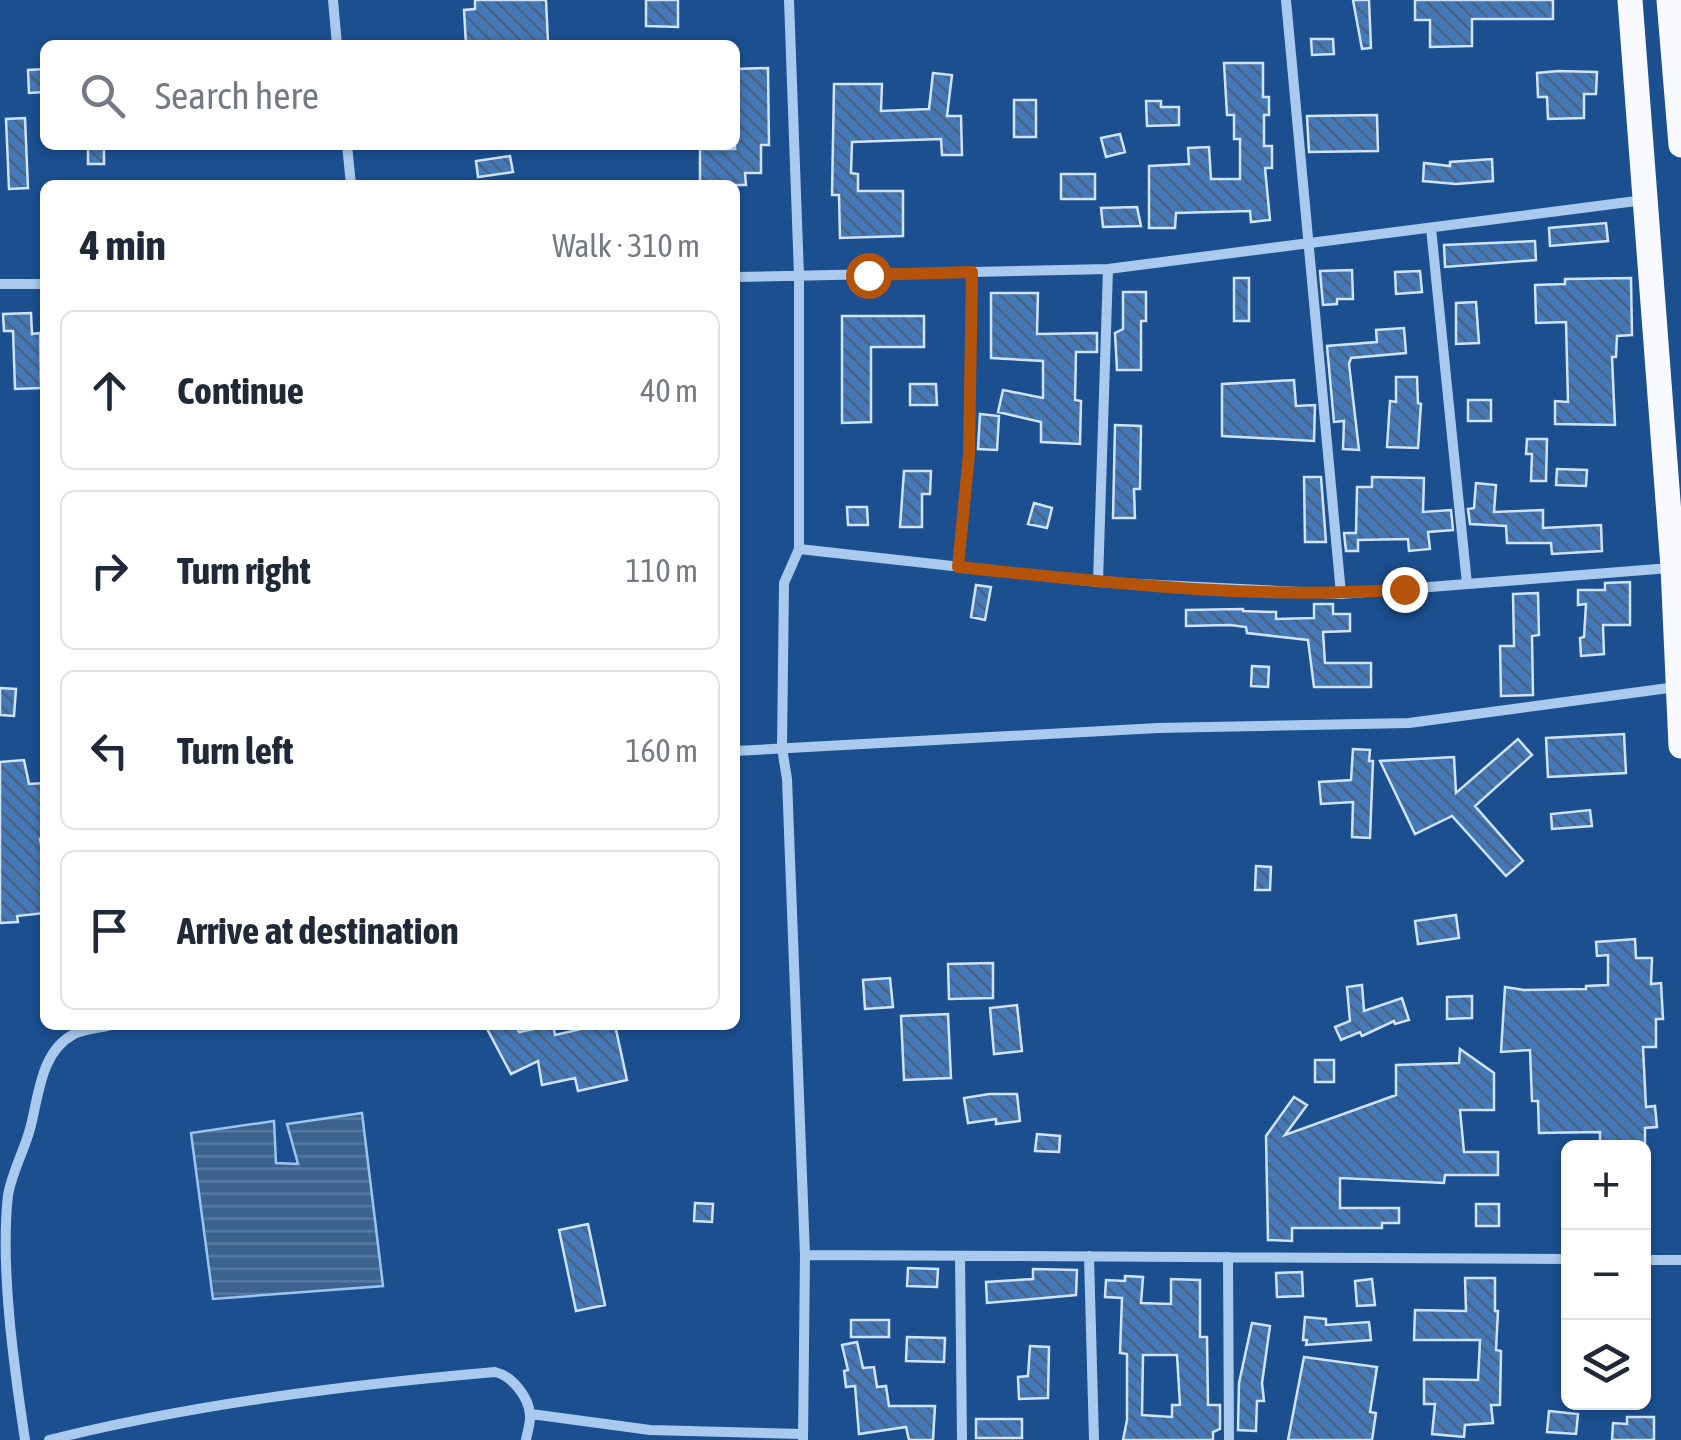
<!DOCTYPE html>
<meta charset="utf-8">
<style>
:root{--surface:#fff;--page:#f6f6f7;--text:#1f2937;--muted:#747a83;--line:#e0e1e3}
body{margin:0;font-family:"Asap Condensed",sans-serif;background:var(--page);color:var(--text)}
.controls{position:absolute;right:30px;bottom:30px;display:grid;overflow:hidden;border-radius:15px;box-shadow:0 2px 8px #0004}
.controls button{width:90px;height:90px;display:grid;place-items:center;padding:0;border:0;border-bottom:2px solid var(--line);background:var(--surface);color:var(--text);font:50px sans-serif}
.stop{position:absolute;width:30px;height:30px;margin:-22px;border:8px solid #b45309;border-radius:50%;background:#fff}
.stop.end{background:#b45309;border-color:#fff;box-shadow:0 2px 10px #0008}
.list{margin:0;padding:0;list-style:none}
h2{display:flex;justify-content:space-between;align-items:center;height:130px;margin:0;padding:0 40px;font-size:42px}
h2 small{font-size:32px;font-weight:400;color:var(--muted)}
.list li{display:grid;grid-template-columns:65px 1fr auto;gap:30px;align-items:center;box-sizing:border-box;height:160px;margin:0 20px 20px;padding:0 20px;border:2px solid var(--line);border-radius:15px}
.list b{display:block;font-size:38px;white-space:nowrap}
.list em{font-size:32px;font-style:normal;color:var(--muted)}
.icon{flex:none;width:55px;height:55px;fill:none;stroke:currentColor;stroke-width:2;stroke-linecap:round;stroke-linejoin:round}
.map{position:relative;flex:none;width:1681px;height:1440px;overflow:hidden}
.search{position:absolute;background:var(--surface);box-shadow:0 2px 8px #0004;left:40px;top:40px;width:700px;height:110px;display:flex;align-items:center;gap:25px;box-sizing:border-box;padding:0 35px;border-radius:15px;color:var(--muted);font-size:38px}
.panel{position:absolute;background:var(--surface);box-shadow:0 2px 8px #0004;left:40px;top:180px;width:700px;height:850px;border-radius:15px}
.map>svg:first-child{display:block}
.water{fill:url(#water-rules);stroke:#9cc4f0;stroke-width:2.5}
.building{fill:url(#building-back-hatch);stroke:#cfe3fa;stroke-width:2.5;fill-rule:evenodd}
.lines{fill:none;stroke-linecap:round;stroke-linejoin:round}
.minor{stroke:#a9c9ee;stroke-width:10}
.trunk{stroke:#f8faff;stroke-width:25}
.route{stroke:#b45309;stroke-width:12}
</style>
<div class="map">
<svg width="1681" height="1440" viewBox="0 0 1681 1440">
<defs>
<pattern id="water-rules" width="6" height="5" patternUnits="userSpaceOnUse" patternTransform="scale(2.5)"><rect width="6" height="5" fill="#3c6290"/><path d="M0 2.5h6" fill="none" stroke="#597aa1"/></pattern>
<pattern id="building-back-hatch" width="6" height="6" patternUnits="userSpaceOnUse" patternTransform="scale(2.5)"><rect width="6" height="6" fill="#4478b7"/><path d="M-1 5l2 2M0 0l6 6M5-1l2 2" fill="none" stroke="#486282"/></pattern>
</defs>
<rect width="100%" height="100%" fill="#1b4f8f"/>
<path class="water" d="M362,1113l21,173 -170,13 -22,-166 83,-12 2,42 22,1 -11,-40z"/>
<path class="building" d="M475,0h71l2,42 -82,3 -2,-35 11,-1z
M646,0h32v27l-32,-1z
M1353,0h16l2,48 -9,1z
M1415,0h138v19h-81v27l-42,1v-27h-15z
M1311,39h22l1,15 -22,1z
M1224,63h39v34h6v18h-5v31h8v22h-7l5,52 -19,2 -1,-11 -74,2 -1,15h-26v-62l40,-2 -1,-16 21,-1 2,32h29v-40h-6v-24h-7z
M768,68l1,77h-8v28h-16l1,12h-46v-36h35v-80z
M45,69v23l-16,1 -1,-23z
M1558,71l39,1 -1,22h-12v24l-36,1 -1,-22h-9l-1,-24z
M933,73l19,2 -5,41h14l1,39h-20l-1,-16 -89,3 -1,31 7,1v17h45v45l-63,2 -1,-43h-7l2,-111h48l-1,27 48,-2z
M1014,100h22v37h-22z
M1146,101h15v6h18v18l-32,1z
M1377,115l1,36 -69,1 -2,-36z
M25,118l3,70 -19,1 -3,-70z
M1120,134l5,18 -19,5 -5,-19z
M88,145h16v19h-16z
M510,156l3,16 -35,5 -2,-16z
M1492,159l1,22 -37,3 -33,-3 1,-18 26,3v-4z
M1061,174h34v25h-34z
M1137,207l4,19 -38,1 -2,-19z
M1606,223l2,18 -58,5 -1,-18z
M1535,241l1,19 -91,7 -1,-22z
M1352,270l1,29h-16v5l-14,1 -3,-34z
M1420,271l2,21 -26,2 -1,-22z
M1234,278h15v43h-15z
M1631,278l1,57 -15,1 -1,21h-4l3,68 -60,-1v-23l13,1 -2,-80 -30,1 -1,-38 30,-1v-5z
M1123,292h23v29h-5v49h-24l-2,-37 8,-4z
M991,293h47l-1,41 60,-1v19h-21l-1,48 6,1 -1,43 -39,-2v-20l-43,-10 5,-22 40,8v-37l-52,-3z
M1476,302l3,41 -23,1v-41z
M31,313l1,21 8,-1 1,55 -26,1 -2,-58h-9l-1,-17z
M842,316h82v31h-53v75l-29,1z
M1404,328l2,25 -55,5 -2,6 10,86 -16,-1 1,-28 -10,1 -7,-76 50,-4 -1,-12z
M1396,377h21l1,26 3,1 -3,44 -31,-1 3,-46 6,1z
M1294,380l2,26 19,-1 -1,36 -92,-5v-52z
M910,384h26l1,21h-27z
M1468,400h23v21h-23z
M980,414l19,2 -2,34 -19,-1z
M1115,425l26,1 -1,63h-6l1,29h-22z
M1527,439h20l-1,42h-15l1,-27h-6z
M1557,469l30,1 -1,16 -30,-1z
M904,471h27l-1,23h-8v33h-22z
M1304,477h17l5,65h-21z
M1372,477l52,1 -1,34 28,-2 2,20 -25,2 2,17 -21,2 -1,-12 -50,1v11h-12l-2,-18h12l1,-46h15z
M1476,483l20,2 -2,27 49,-2v18l58,-3 1,26 -50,3 -1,-11h-44l-1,-17 -36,-2 -2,-15 6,-1z
M1034,503l18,5 -5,20 -19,-4z
M847,507h20l1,18h-20z
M1630,582v43h-27l1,29 -23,2 -1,-18 4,-1 2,-33 -8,1v-15h27v-7z
M976,585l15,2 -6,33 -14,-3z
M1538,593l1,42 -7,1 1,59 -32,1 -1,-50h14l-1,-52z
M1314,604h19v10h17v17l-27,1 2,31h46v24h-57l-6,-47 -61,-7 -1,-6 -16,-2 -44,1v-16l57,-1v2l33,1v7l38,-1z
M1252,666l17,1 -1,20 -17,-1z
M0,688l16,1 -2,27 -14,-1z
M1624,734l2,39 -78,4 -2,-39z
M1518,739l14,16 -57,51 48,55 -17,15 -54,-60 -37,18 -35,-73 74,-4 2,36z
M1353,749l17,1 -1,11h4l-3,77 -18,-1 1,-35 -32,2 -2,-22 32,-2z
M24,760l5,24 16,-1v56h-5l5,25v49l-28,3 1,6 -18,1v-161z
M1590,810l2,16 -40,3 -1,-15z
M1256,866l15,1 -1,23h-15z
M1456,915l3,23 -41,6 -3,-23z
M1635,939l1,19h16l-1,26 10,-1 2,36h-7v28h-13l3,60 9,-1 2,21 -12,1v20h-45v-16l-61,1 -1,-32h-6l-2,-51 -29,2 4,-65 19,3 62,-1v-3l22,-1v-30l-11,1 -1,-14z
M993,963v35l-44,1 -1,-35z
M890,978l3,29 -28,2 -2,-29z
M1362,985l2,26 38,-13 7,22 -14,4 -1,-3 -32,15 -2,-4 -19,8 -6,-13 15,-6 -3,-34z
M1472,996v22l-25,1v-22z
M1017,1005l5,46 -28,3 -4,-46z
M948,1014l3,64 -47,2 -3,-64z
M485,1025h30l4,7 34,-7 2,10 44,-10h16l12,55 -49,11 -3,-13 -33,7 -4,-24 -27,13z
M1460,1049l34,24v37h-34l4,42h34v23h-53l-1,8 -104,-5v30h59v15h-17v5h-90v13l-24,-1 -2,-104 28,-39 13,8 -22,30 111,-40v-30l63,-2z
M1315,1060h19v22h-19z
M989,1094h28l3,27 -24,3v-5l-28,4 -4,-25z
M1037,1134l23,2 -1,16 -24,-1z
M695,1203l18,1 -1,18 -18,-1z
M1476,1204h23v22h-23z
M588,1224l17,81 -29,6 -17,-81z
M908,1268l30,1 -1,18 -30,-1z
M1033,1269l44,1 -1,25 -89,8 -1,-21 47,-3z
M1302,1272l1,24 -26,1 -1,-24z
M1125,1276l18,1 -2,26 30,1v-25l29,1v57h7l1,68h12v24l-7,3v8h-90l4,-20v-66l-7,-1 2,-55 -17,-1 1,-17 19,1zM1143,1355h34l3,50h-8v12l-30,-2z
M1465,1278h30v33h3l-2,39 5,1 -1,54h-9l2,18 -28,2 -1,12 -32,-3 3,-30h-11v-25l54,1 2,-40h-66l1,-30 51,1z
M1372,1279l3,26 -18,1 -2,-25z
M1305,1317l21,2v6l43,-3 2,18 -65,5 1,-5h-4z
M851,1320h38v17h-38z
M1252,1323l18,3 -8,57 2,18h-7l-1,30 -18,-1 1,-47z
M907,1337l38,1 -1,24 -38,-1z
M857,1342l6,26 11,-1 3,20 9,-1 3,20h46l-2,34h-24l-3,-13 -47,7 -4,-48 -9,1 -2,-16 4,-1 -6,-25z
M1030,1346l19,1 -1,51 -29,1 -1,-22 10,-1z
M1304,1357l73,10 -7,45 6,1 -4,27h-84z
M1549,1411l29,3 -2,20 -29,-2z
M1627,1417h27v23h-42l1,-17 14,1z
M976,1419h46v19h-46z"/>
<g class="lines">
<path class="minor" d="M333,0l4,45
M789,0l10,276v273l-15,34 -2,165 5,31 18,476 -2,185
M1286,0l55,594
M347,145l4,40
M1431,228l36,356
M735,277l373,-8 536,-69
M0,284h45
M799,549l299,33 243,12 329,-26
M958,567l11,-113 3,-181
M1098,582l10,-313
M735,751l423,-23 251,-5 267,-36
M805,1255l763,4
M960,1256l2,184
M1089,1256l5,184
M1228,1257l1,183
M1644,1260h37
M531,1414l119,16 153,4
M25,1440c-11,-73 -25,-173 -17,-245 4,-23 16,-44 22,-66 9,-33 10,-77 44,-95 11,-5 26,-6 38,-9
M49,1440c145,-36 297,-55 446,-68 17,4 34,25 35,43 1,7 -3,18 -4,25"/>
<path class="trunk" d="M1630,0l43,567 8,179
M1669,0l12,145"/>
</g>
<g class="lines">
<path class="route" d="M868,275l104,-3 -3,182 -11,113c146,15 300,34 446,22"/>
</g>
</svg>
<div class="controls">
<button>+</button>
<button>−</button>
<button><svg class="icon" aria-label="layers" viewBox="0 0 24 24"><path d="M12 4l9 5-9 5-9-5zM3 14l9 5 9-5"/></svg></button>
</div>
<div class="stop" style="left:868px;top:275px"></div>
<div class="stop end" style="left:1404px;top:589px"></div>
<div class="search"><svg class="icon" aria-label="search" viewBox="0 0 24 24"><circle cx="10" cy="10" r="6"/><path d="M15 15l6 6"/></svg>Search here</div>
<section class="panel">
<h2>4 min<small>Walk · 310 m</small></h2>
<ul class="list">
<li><svg class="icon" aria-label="ahead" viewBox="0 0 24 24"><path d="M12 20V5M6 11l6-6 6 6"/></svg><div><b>Continue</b></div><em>40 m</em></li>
<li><svg class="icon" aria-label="right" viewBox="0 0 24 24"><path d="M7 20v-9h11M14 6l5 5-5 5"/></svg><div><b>Turn right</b></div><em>110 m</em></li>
<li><svg class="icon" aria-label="left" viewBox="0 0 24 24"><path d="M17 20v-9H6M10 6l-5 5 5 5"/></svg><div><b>Turn left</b></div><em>160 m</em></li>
<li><svg class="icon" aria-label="arrive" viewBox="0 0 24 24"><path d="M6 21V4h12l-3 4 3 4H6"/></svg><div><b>Arrive at destination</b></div></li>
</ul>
</section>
</div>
